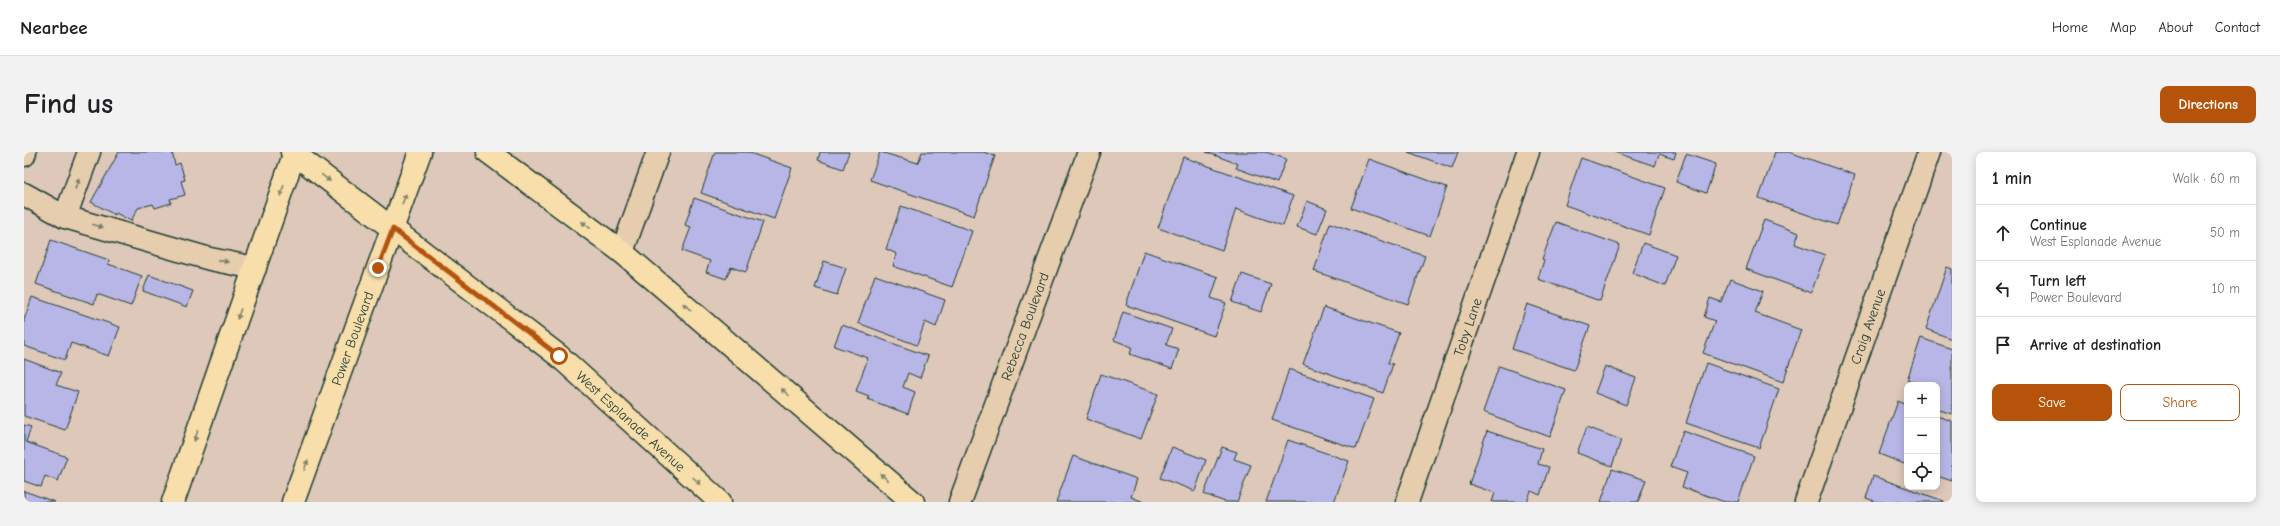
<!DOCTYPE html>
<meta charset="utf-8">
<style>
:root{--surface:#fff;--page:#f2f2f2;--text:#202124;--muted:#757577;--line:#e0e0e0;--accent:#b45309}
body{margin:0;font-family:"Comic Neue",sans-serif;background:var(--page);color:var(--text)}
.controls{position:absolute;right:12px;bottom:12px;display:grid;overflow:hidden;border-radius:8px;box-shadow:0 2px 10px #0003}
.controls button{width:36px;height:36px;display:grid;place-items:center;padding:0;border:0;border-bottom:1px solid var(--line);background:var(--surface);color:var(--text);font:20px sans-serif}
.stop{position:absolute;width:12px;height:12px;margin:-9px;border:3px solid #b45309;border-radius:50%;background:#fff}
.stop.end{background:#b45309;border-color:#fff;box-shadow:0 1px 4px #0008}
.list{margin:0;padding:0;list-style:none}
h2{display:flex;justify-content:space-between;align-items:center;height:52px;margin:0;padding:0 16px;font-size:17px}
h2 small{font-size:13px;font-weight:400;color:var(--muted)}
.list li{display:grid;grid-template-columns:26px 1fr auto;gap:12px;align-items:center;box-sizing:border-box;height:56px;padding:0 16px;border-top:1px solid var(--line)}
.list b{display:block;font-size:15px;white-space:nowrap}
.list p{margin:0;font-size:13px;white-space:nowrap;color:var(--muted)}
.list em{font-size:13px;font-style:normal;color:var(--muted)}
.actions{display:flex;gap:8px;padding:12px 16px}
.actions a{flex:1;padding:9px 0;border:1px solid var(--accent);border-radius:8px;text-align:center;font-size:14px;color:var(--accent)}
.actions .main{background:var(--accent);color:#fff}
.icon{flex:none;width:22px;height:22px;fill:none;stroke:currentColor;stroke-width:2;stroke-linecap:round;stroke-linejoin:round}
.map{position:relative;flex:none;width:1928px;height:350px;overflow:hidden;border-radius:8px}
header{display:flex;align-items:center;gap:24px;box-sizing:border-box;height:56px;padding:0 20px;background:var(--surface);border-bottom:1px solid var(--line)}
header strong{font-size:19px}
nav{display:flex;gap:22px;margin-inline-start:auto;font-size:14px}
.intro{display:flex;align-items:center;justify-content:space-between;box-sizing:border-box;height:96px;padding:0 24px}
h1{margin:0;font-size:28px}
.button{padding:10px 18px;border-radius:8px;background:var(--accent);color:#fff;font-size:14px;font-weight:700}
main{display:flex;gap:24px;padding:0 24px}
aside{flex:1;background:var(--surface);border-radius:8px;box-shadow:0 2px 10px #0003}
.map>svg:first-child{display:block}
.building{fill:#b8b6e7;stroke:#1f3d34}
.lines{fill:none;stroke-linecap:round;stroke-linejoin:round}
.minor-casing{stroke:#1f3d34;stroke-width:25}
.major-casing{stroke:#1f3d34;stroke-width:25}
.minor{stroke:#e6cdae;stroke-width:22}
.major{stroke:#f8deab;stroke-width:22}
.oneway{fill:#81856a}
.oneway2{fill:#797e6b}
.route{stroke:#b45309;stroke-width:5}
.labels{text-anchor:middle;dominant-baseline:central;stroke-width:4;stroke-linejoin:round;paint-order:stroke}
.street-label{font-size:14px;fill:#1f3d34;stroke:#e6cdae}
</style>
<header>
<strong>Nearbee</strong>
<nav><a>Home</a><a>Map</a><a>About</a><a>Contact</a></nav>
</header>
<div class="intro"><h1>Find us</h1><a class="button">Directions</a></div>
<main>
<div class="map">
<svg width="1928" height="350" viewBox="0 0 1928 350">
<rect width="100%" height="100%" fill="#ddc8b9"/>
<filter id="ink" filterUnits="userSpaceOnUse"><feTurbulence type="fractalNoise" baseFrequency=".025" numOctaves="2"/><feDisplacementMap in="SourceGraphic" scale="8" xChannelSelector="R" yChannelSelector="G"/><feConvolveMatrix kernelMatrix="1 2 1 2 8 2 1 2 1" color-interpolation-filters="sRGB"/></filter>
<g filter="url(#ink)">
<path class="building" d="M95,0h53l3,13 5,-2 5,17 -4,1 4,14 -15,4 1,4 -16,5 -2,-4 -15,4 -7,13 -15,-8 -1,2 -24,-13z
M691,0h32l45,16 -18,51 -73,-26z
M796,0h29l-6,17 -25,-9z
M856,0l38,11 4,-11h61l12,4 -21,60 -104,-36z
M1182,0h60l20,7 -9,24 -41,-15 2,-4z
M1384,0h50l-6,16z
M1590,0h62l-2,7 -15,-5 -4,12z
M1751,0h14l66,23 -18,50 -78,-27z
M1662,2l30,10 -10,29 -30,-11z
M1159,5l110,39 -10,30 -47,-17 -14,41 -64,-22z
M1557,6l84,30 -16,47 -84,-30z
M1345,7l78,28 -17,49 -79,-28z
M670,46l69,24 -17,50 -15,-5 -5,12 -20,-7 4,-11 -28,-10 9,-24 -6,-2z
M1283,49l20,8 -10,25 -20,-7z
M877,54l71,25 -20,56 -59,-21 4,-12 -11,-5z
M1740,68l35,13 -4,11 30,11 -14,38 -65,-24z
M1532,70l64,23 -20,56 -62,-22 6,-19 -2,-1z
M1306,71l95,33 -17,48 -94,-33z
M27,88l58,20 -1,4 34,12 -11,30 -34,-12 -3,10 -58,-20z
M1619,91l33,12 -11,31 -33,-13z
M1120,99l74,26 -7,21 15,5 -12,33 -88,-31z
M800,109l22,7 -9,27 -22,-7z
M1923,115l5,2v70l-26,-10z
M1218,122l29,10 -10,28 -29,-10z
M125,123l44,16 -6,16 -44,-16z
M851,123l70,25 -9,27 -11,-5 -8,23 -59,-22z
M1706,127l33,12 -8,22 46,17 -18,52 -80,-29 12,-32 -11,-4 6,-19 11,4z
M8,145l88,30 -11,29 -38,-13 -6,17 -41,-14v-26z
M1503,152l63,22 -16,44 -62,-21z
M1300,155l75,26 -11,30 5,1 -10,29 -80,-29z
M1099,160l49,17 -6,16 13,4 -7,20 -42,-15 2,-7 -18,-7z
M818,173l86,31 -8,22 -12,-5 -5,14 12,5 -7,22 -41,-15 2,-3 -13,-5 12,-33 -34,-12z
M1897,186l31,11v65l-15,-5v-24h-16l-14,-5z
M0,207l37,14 -5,12 22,7 -13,38 -41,-14z
M1682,211l73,26 -20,59 -73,-25z
M1475,214l67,24 -16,47 -67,-25z
M1581,214l31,12 -10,27 -31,-12z
M1265,217l85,30 -18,50 -84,-29z
M1077,222l57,20 -17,45 -55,-20z
M1874,249l9,4v60l-28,-11z
M1913,264l15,5v60l-15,-5z
M0,273l7,2 -5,15 41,15 -9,24 -13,-5 -4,11 -17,-6z
M1563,275l34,13 -9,26 -35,-13z
M1463,279l55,18 -4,15 11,3 -9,28 -9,-4 -4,11h-35l3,-9 -26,-9z
M1659,279l71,25 -16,46h-13l-43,-15 5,-14 -17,-6z
M1264,288l61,21 -15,41h-68z
M1148,295l34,13 -11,31 -35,-13z
M1198,295l15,5 -3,7 17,6 -14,37h-12l-21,-8z
M1049,304l64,23 -6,18 13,5h-88z
M1588,317l34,11 -8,22h-37z
M1849,324l71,25v1h-67l-11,-4z
M0,339l31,11h-31z"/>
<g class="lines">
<g class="minor-casing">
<g id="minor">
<path d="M0,3l1,-3"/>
<path d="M0,42l41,23 145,42 45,9"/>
<path d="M41,65l24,-65"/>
<path d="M598,100l36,-100"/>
<path id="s1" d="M936,350l129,-350"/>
<path id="s2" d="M1383,350l121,-350"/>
<path id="s3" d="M1782,350l123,-350"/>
</g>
</g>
<g class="major-casing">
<g id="major">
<path id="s4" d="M268,0l267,204 161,146"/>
<path d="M464,0l134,100 291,250"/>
<path d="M149,350l122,-350"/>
<path id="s5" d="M269,350l127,-350"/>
</g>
</g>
<use href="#minor" class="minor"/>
<use href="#major" class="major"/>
</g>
<defs><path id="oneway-solid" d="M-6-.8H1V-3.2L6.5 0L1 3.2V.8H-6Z"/></defs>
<g class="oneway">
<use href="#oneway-solid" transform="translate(302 26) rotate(37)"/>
<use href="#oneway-solid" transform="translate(258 39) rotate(109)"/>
<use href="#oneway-solid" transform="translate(380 47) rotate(-70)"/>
<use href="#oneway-solid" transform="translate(562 73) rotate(-143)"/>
<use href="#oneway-solid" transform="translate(663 155) rotate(-139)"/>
<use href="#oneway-solid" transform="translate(215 162) rotate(109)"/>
<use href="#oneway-solid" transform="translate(761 240) rotate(-139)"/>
<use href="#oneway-solid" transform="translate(172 284) rotate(109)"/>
<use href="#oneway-solid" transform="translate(282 313) rotate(-70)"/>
<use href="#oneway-solid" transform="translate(860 325) rotate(-139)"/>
<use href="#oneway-solid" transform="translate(673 329) rotate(42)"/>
</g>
<g class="oneway2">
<use href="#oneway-solid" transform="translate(53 32) rotate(-70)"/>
<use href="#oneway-solid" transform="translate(74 74) rotate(16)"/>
<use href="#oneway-solid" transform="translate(199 109) rotate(11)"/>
</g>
</g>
<g class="lines" filter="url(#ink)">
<path class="route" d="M354,116l15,-39 166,127"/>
</g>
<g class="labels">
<g class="street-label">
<text stroke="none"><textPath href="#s1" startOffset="187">Rebecca Boulevard</textPath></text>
<text stroke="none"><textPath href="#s2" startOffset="185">Toby Lane</textPath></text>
<text stroke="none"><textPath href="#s3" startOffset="186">Craig Avenue</textPath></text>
<text stroke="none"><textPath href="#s5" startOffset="174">Power Boulevard</textPath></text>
<text stroke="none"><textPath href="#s4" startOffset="433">West Esplanade Avenue</textPath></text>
</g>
</g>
</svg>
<div class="controls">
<button>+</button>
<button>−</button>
<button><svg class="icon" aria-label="locate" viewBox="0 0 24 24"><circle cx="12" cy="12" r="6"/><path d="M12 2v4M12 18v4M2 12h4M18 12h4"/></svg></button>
</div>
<div class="stop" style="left:535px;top:204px"></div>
<div class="stop end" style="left:354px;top:116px"></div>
</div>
<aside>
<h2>1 min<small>Walk · 60 m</small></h2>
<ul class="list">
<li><svg class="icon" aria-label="ahead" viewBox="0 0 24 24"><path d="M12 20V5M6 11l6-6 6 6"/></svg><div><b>Continue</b><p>West Esplanade Avenue</p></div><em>50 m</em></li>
<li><svg class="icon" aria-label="left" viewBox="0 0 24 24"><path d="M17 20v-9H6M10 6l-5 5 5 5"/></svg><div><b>Turn left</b><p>Power Boulevard</p></div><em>10 m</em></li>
<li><svg class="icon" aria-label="arrive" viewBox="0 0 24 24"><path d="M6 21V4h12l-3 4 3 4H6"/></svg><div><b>Arrive at destination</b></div></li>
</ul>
<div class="actions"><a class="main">Save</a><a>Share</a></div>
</aside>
</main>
